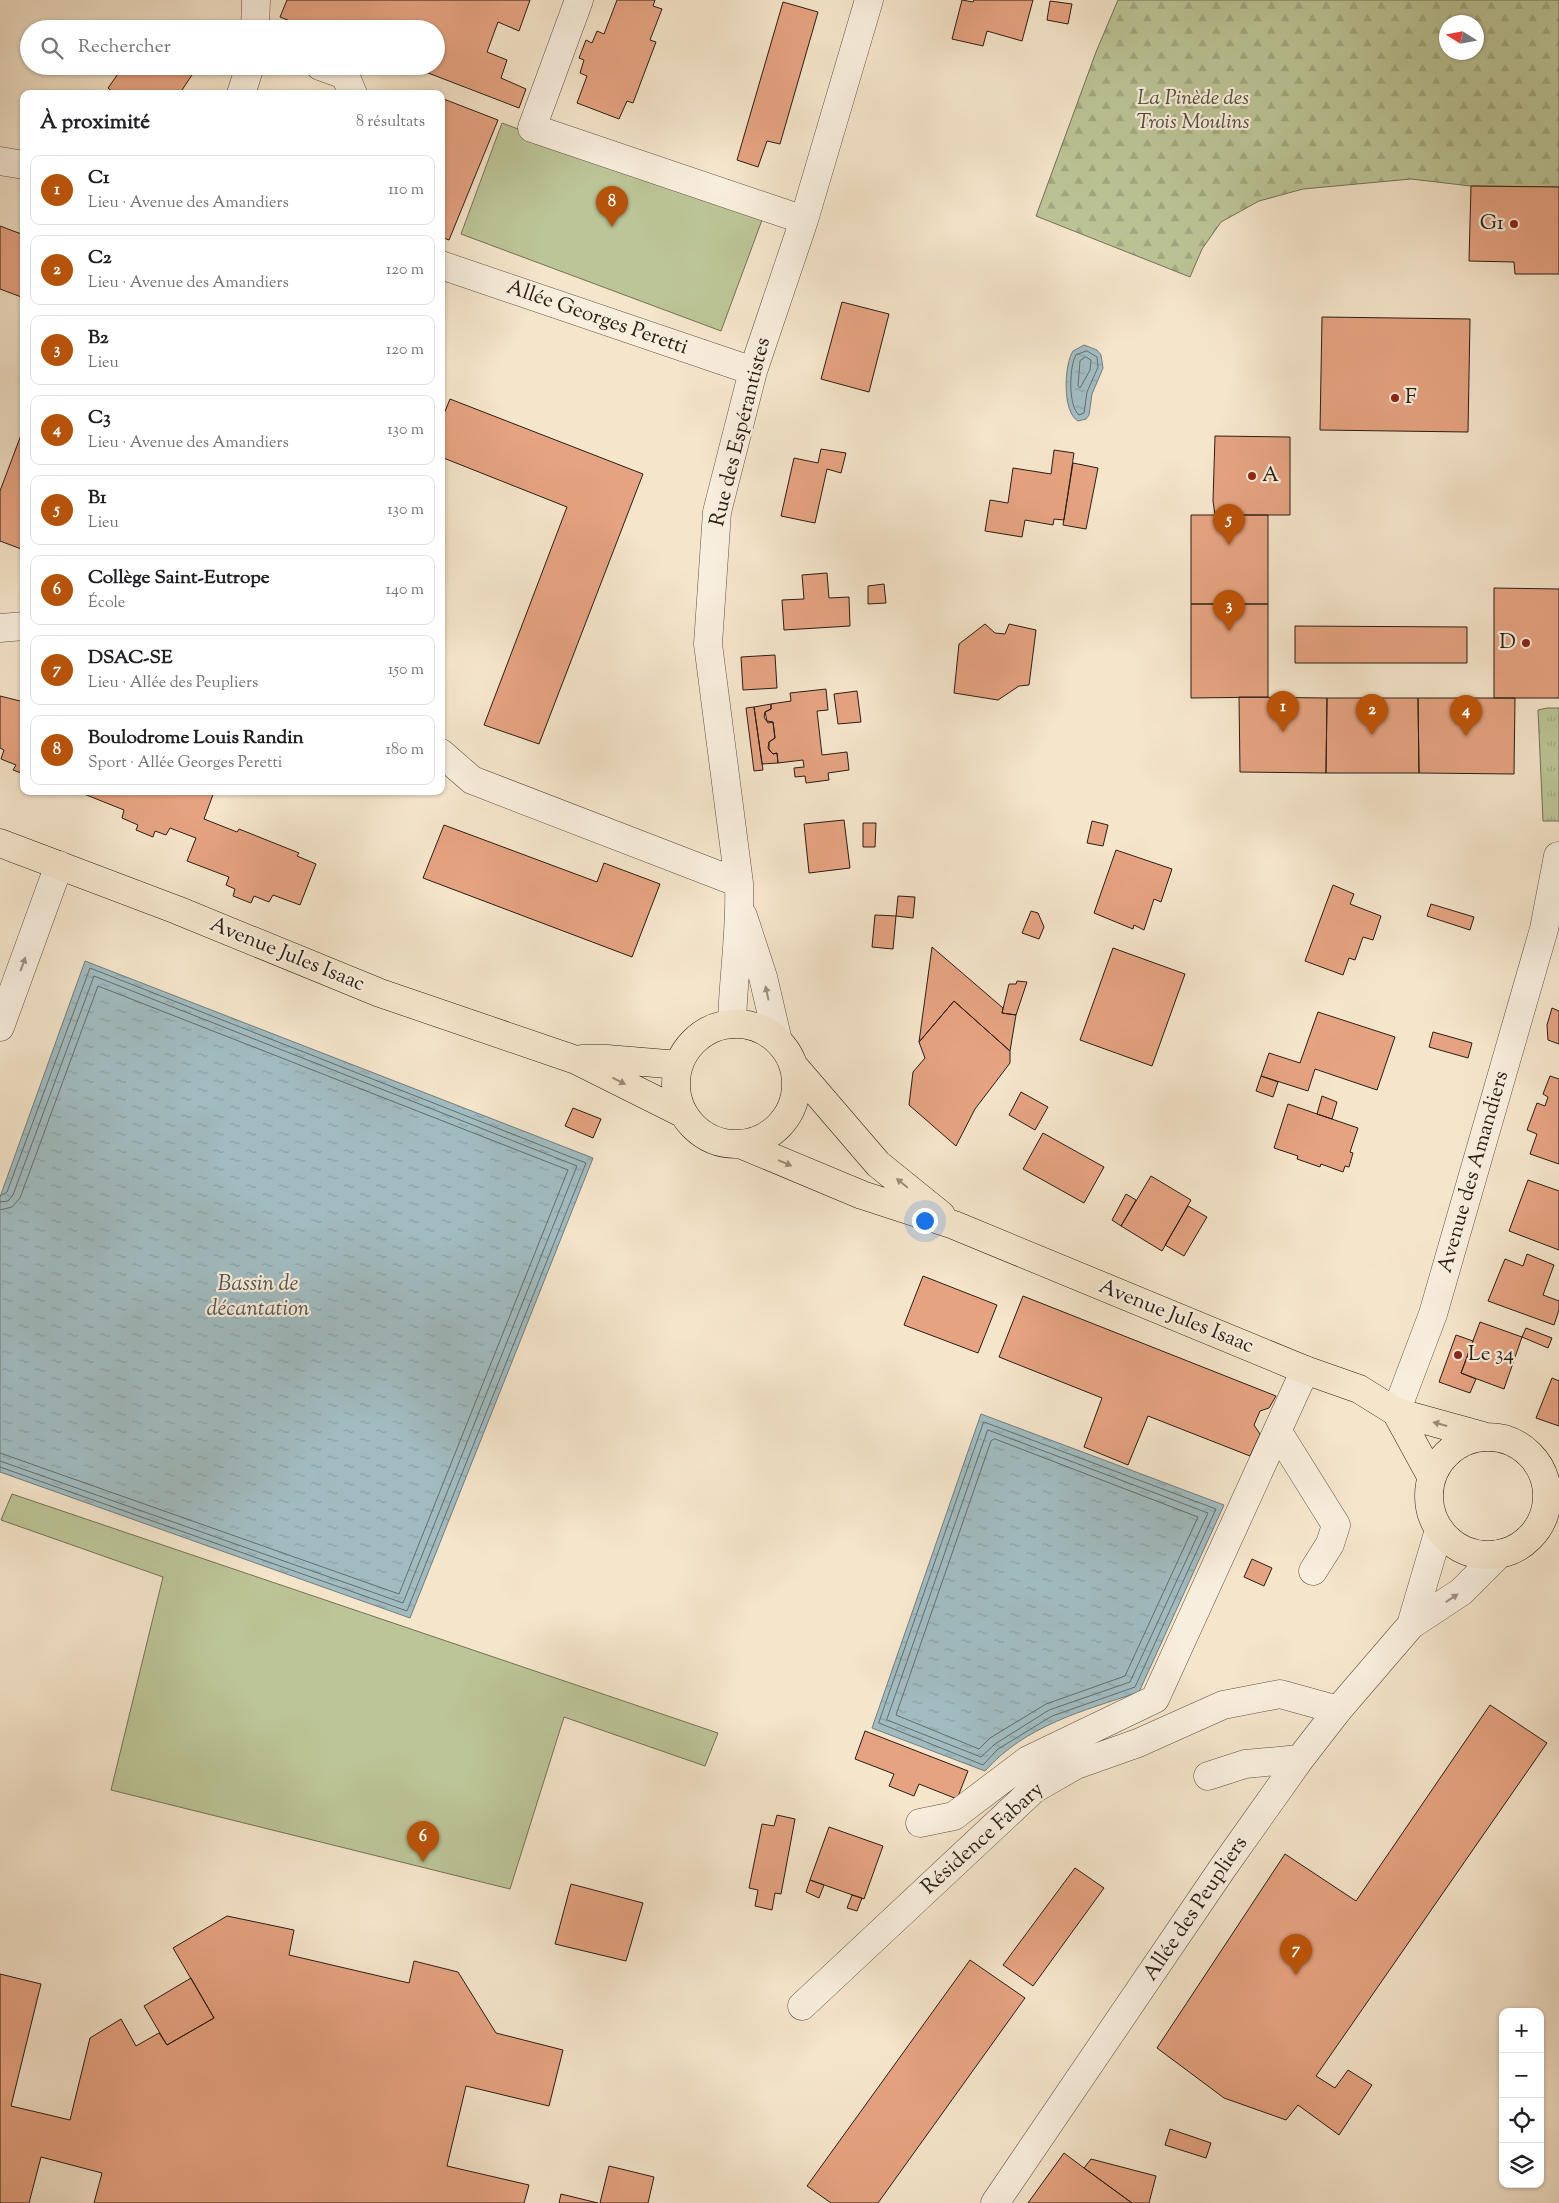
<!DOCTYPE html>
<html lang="fr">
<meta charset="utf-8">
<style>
:root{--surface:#fff;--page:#f6f6f6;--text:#202124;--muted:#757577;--line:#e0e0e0;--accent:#b45309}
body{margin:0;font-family:"Sorts Mill Goudy",serif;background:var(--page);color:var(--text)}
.controls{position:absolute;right:15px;bottom:15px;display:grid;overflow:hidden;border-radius:10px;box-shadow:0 1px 4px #0004}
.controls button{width:45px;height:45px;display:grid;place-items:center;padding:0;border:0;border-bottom:1px solid var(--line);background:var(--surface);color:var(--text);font:25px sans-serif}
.compass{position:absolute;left:1439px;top:15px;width:45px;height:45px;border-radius:50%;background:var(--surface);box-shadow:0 1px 4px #0004;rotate:281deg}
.you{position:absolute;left:924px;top:1220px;width:18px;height:18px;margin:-12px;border:4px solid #fff;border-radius:50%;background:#1a73e8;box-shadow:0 0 0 8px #1a73e833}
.badge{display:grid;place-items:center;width:32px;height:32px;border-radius:50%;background:var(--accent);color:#fff;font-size:16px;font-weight:700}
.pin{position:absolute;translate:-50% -41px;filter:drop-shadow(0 1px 2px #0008)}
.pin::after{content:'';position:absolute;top:26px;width:18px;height:15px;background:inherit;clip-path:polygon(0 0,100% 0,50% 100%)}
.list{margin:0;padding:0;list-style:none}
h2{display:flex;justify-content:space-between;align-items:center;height:65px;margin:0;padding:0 20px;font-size:21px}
h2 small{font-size:16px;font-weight:400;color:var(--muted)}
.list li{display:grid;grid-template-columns:32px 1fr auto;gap:15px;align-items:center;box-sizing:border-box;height:70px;margin:0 10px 10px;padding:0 10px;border:1px solid var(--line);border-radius:10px}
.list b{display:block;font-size:19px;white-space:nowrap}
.list p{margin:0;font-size:16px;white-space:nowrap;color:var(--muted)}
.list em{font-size:16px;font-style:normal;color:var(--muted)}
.icon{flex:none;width:28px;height:28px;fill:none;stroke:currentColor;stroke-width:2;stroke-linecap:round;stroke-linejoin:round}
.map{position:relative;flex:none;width:1559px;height:2203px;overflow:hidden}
.search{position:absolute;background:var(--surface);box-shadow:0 1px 4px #0004;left:20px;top:20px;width:425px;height:55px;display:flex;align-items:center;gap:12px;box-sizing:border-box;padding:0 18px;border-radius:28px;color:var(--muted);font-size:19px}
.panel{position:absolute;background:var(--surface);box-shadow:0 1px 4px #0004;left:20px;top:90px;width:425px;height:705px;border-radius:10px}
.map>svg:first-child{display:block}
.grass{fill:#bcc597;stroke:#727256}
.forest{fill:url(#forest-firs);stroke:#727256;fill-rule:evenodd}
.park{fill:url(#park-tufts);stroke:#727256}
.water{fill:url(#water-ripples);stroke:#717d7c}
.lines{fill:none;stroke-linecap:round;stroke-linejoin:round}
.shore{stroke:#656d6b;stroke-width:1}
.building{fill:#e6a381;stroke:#291e15}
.minor-casing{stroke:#5c5042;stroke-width:29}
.major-casing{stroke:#291e15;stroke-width:29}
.minor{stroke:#f8eedd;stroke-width:28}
.major{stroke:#f5e5cb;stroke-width:28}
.oneway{fill:#9b9083}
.oneway2{fill:#998b79}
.poi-dot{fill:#8f2418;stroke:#f8eedd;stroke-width:2}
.labels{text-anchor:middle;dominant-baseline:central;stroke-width:4.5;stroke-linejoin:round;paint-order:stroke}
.park-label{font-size:21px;font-style:italic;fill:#55503c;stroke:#f8eedd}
.poi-label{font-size:21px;fill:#291e15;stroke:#f8eedd;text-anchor:start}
.street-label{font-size:21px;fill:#291e15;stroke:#f8eedd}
.water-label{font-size:22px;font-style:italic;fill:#535551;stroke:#f8eedd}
</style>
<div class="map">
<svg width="1559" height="2203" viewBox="0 0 1559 2203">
<defs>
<pattern id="forest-firs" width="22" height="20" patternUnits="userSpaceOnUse" patternTransform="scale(1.25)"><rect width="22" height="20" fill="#bcc597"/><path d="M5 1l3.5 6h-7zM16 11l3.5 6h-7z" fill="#a2a981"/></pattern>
<pattern id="park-tufts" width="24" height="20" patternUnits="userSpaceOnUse" patternTransform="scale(1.25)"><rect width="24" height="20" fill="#bcc597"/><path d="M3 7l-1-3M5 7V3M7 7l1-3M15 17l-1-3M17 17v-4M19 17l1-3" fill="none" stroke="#a2a981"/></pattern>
<pattern id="water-ripples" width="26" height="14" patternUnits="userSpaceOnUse" patternTransform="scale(1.25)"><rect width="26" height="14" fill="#a1bcc1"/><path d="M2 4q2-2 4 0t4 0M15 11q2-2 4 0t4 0" fill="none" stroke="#8ba1a5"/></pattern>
</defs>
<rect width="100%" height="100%" fill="#f5e5cb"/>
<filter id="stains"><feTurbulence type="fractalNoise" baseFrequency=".004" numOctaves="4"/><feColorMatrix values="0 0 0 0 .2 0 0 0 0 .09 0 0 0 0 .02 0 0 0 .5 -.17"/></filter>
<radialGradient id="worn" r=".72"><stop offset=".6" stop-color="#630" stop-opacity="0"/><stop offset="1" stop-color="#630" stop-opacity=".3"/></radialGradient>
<path class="grass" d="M502,123l260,97 -41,111 -260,-97z
M12,1494l706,239 -13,33 -141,-49 -54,172 -399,-99 52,-213 -162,-57z"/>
<path class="forest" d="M1118,0h441v187l-88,-1 -60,-7 -108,10 -44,12 -38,21 -19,27 -12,28 -154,-61 60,-164zM1446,22h30v30h-30z"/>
<path class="park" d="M1547,708h12v113h-16l-5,-111z"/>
<path class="water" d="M1084,345l13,5 4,5 2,13 -11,26 -3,21 -3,4 -8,2c-16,-9 -14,-56 -5,-70z
M85,961l508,197 -183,460 -410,-146v-275z
M981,1414l243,91 -85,187c-56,19 -113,33 -154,79l-113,-43z"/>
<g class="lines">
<path class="shore" d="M1087,351l10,6 1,10 -11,25 -3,21 -5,2c-11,-9 -10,-49 -3,-60z
M1086,357l5,3 -1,10 -10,18 -2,-2 2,-25z
M0,1196l7,-4 83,-224 496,195 -179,448 -407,-144
M0,1202l8,-1 5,-6 81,-219 483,190 -174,437 -403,-142
M0,1210l12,-3 8,-9 78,-212 470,184 -169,424 -399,-141
M984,1422l232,87 -81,178 -83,29 -54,33 -15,16 -104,-42z
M988,1430l220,83 -78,169 -81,28 -54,34 -14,13 -94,-37z
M995,1439l203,78 -73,159 -79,28 -56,34 -11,11 -83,-34 95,-274z"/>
</g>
<path class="building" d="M287,0h243l-11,31 -21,-9 -11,30 20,8 -6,18 25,11 -7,19 -109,-42h26v-37h-126l-30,-12z
M617,0h38l-2,6 9,3 -12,31 6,2 -23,61 -6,-2 -8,18 -42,-16 10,-27 -7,-3 4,-13 -5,-2 7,-18 6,3 5,-12 7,3z
M962,0l11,2 1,-2h59l-11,41 -35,-10 -4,15 -31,-7z
M1050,1l22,3 -4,20 -21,-4z
M783,2l35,10 -38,132 -13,-3 -9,26 -21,-7z
M128,66h63l5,3 -14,21 4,2 -1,2h-74l2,-2 -5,-4 12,-17 4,2z
M441,98l57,22 -49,120 -8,-3z
M1471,186l88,1v87h-44l-1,-12 -45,-1z
M0,226l24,9v63l-24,-9z
M842,302l47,12 -20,78 -48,-13z
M1322,317l148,2 -2,113 -148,-2z
M450,399l193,75 -104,270 -55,-19 83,-218 -126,-50v-36z
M24,427v123l-24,-9v-50z
M1215,436l75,1v78h-75l-2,-14z
M821,449l25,4 -5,20 -14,-4 -12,54 -34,-7 13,-58 24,5z
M1054,450l20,3 -10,67 -10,-1 -1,6 -28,-5 -3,17 -37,-6 5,-31 18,3 5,-35 38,6z
M1073,463l25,5 -12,61 -23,-4z
M1191,515h77v89h-77z
M827,573l2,25 20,-1 1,29 -66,4 -2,-30 22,-1 -2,-24z
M884,584l2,19 -18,1v-18z
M1494,588l65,1v109h-65z
M1191,604h77v93l-77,1z
M985,624l10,9 10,1 4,-10 27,6 -7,55 -10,1 -21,14 -44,-7 5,-49z
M1295,626l172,1v36h-172z
M775,655l2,33 -34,2 -2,-33z
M826,689l2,21 -11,1 5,44 25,-3 2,18 -21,3 1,7 -23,3 -1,-7 -10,1 -1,-9 10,-1 -1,-7 -25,3 -1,-10 -4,1 -4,-4v-8l6,-4 -2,-16 -6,-1 -2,-9 6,-3v-5l20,-3 -1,-8z
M857,691l4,31 -23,2 -4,-30z
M0,696l24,6v72l-11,-4 3,-5 -15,-6 3,-9 -4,-2z
M1239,697l88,1 -1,75 -86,-1z
M1327,698h91l1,75h-93z
M1418,698h97l-1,76 -95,-1z
M771,704v5l-6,3 -1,5 4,6 5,-1 2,16 -6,4 -1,6 5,6 4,-1 1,10 -16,1 -8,-57z
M754,707l9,63 -9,1 -8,-63z
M85,791l129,1 -10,27 33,13 2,-3 60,24 -2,3 19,8 -16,41 -27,-10 -4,7 -15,-6 -3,7 -18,-7 2,-7 -9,-4 3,-8 -42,-16 9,-23 -26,-10 -4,7 -11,-4 -2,6 -17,-7 2,-5 -16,-7 2,-8 -40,-16z
M844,820l6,48 -41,5 -5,-49z
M1092,821l16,4 -5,21 -16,-3z
M863,823h13l-1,24h-12z
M444,825l153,57 7,-19 56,21 -28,73 -209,-79z
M1116,850l56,19 -11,33 -7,-3 -10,31 -10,-5 -1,4 -39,-16z
M1333,885l21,9 -4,10 31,12 -8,24 -10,-3 -8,23 -6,-2 -6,17 -38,-14z
M898,896l17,1 -2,21 -17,-2z
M1431,904l43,13 -4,13 -43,-14z
M1031,911l7,2 6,14 -5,12 -17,-6z
M875,915l21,1 -3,33 -21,-2z
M932,947l71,61 -1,5 14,2 -6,36 -56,-50 -35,41z
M1113,948l72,26 -33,92 -72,-26z
M1017,981l10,1 -11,33 -14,-2 7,-29h7z
M954,1001l56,50v12l-35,46 -19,37 -47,-41 4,-33 12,-14 -6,-16z
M1552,1008l7,3v33l-11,-4 -1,-15z
M1318,1012l77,25 -18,53 -62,-21 -7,22 -47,-15 8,-23 31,10z
M1433,1032l39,11 -4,15 -39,-11z
M1261,1076l17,6 -5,15 -17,-6z
M1550,1076l9,3v85l-29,-10 7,-20 -10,-4 10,-27 8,3 3,-9 -5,-3z
M1021,1092l27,15 -13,23 -26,-15z
M1322,1096l15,6 -5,17 -15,-5z
M1288,1104l70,24 -8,24 3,1 -4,14 -4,-1 -2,6 -22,-8 -1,3 -23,-8 1,-3 -24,-8z
M573,1108l28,11 -8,19 -28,-12z
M1043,1133l61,34 -20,36 -61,-34z
M1151,1176l40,24 -29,51 -41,-25z
M1528,1180l31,11v59l-50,-19z
M1126,1194l10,6 -15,26 -9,-6z
M1188,1206l19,11 -23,39 -19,-11z
M1527,1254l27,11 -11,30 16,6v9l-5,15 -66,-24 17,-42 18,7z
M923,1276l74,29 -19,48 -74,-28z
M1023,1296l253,100 -7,12 -9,3 -6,14 6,9 -10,22 -102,-40 -20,49 -44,-18 18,-49 -103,-41z
M1480,1322l42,15 -18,52 -43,-16z
M1526,1328l26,10 -4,10 -26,-11z
M1456,1335l17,6 -12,32 15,6 -6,14 -31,-11z
M1552,1378l7,3v45l-23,-8z
M1252,1559l20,9 -8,18 -20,-9z
M1490,1705l57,38 -231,333 19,12 13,-18 24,15 -33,50 -41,-30 -12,15 -62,-22 -67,-50 128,-194 71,47z
M865,1731l103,40 -11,28 -38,-15 -5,12 -25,-10 5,-12 -39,-15z
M777,1815l18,4 -14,75 -6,-1 -3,17 -17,-4 3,-16 -9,-2 13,-64 12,2z
M829,1827l54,19 -19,53 -54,-19z
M1075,1868l29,20 -71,98 -30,-21z
M810,1880l14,5 -5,13 -13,-6z
M571,1884l72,19 -17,58 -71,-17z
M852,1895l10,3 -5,13 -10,-3z
M227,1916l67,14 -5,25 120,28 5,-22 44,11 38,61 67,17 -14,56 -83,-20 -19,80 82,19 -5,18h-430l8,-30 -61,-16 -12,46h-29v-229l41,10 -30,122 59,14 20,-82 31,-19 15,27 23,-13 8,12 47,-27 -41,-70z
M970,1960l55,38 -147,205h-47l-24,-17z
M191,1978l23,40 -47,27 -23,-39z
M1170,2129l41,14 -5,15 -41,-13z
M1064,2153l20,15 48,35h-104z
M1091,2159l65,17 -7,27h-17l-48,-35z
M609,2166l45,11 -6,26h-48z
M561,2194l37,9h-39z"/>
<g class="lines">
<g class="minor-casing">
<path id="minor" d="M579,0l-47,128 272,92
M255,29l1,-29
M320,66l25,9 8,19
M241,94l9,-28
M0,161l24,4
M441,265l312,106
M0,628l24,-2
M441,753l31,27 267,103
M743,916l20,61 15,64
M732,1024c1,-47 9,-94 7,-141l-31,-239 9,-132 36,-141 51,-151 65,-220
M0,1027l59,-162
M1396,1412l37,-98 111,-385 14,-73
M1278,1432l58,93 -6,19 -17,27
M1411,1625l28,-95
M1208,1776l37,-12 55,-5
M920,1823l34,-7 74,-56 127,-61 150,-329
M802,2006l232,-217 42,-24 62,-22 85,-38 57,-11 58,16
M995,2203l227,-334 78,-110 38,-49 73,-85 50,-33 38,-38"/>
</g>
<g class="major-casing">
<path id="major" d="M0,843l177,67 203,83 196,67 108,54
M676 1084a60 60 0 1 1 120 0a60 60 0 1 1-120 0Z
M582,1059h25l72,6
M793,1065l85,99 63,51
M740,1144l122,51 92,30 351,145 54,19 37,23 87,24
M1396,1412l35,64
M1429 1496a59 59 0 1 1 118 0a59 59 0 1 1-118 0Z"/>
</g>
<use href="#minor" class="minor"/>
<use href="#major" class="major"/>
</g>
<defs><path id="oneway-solid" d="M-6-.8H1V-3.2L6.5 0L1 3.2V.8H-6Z" transform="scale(1.25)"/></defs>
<g class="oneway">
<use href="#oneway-solid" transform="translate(23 964) rotate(-70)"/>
<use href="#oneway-solid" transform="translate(767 993) rotate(-102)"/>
<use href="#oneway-solid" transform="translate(1452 1598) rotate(-34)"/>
</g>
<g class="oneway2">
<use href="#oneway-solid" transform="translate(619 1081) rotate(27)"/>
<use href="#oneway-solid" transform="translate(785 1163) rotate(23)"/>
<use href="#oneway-solid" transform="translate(902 1183) rotate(-141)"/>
<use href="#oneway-solid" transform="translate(1440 1424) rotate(-165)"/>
</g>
<g class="poi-dot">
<circle cx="1514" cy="224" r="5"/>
<circle cx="1395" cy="398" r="5"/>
<circle cx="1252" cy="476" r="5"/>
<circle cx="1526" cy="643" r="5"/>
<circle cx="1458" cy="1355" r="5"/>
</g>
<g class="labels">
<g class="park-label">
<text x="1193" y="99">La Pinède des<tspan x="1193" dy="24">Trois Moulins</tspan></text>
</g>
<g class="poi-label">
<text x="1504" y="224" text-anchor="end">G1</text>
<text x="1405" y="398">F</text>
<text x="1262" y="476">A</text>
<text x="1516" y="643" text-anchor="end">D</text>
<text x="1468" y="1355">Le 34</text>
</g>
<g class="street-label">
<text transform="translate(597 318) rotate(19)">Allée Georges Peretti</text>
<text transform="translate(741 432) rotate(-76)">Rue des Espérantistes</text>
<text transform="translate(287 955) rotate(22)">Avenue Jules Isaac</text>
<text transform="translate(1474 1172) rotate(-74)">Avenue des Amandiers</text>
<text transform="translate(1176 1317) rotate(22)">Avenue Jules Isaac</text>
<text transform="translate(983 1839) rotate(-42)">Résidence Fabary</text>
<text transform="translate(1196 1909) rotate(-56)">Allée des Peupliers</text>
</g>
<g class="water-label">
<text x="258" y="1285">Bassin de<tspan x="258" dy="25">décantation</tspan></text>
</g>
</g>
<rect width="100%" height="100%" filter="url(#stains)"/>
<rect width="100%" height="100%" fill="url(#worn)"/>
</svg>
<div class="controls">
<button>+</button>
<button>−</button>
<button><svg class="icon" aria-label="locate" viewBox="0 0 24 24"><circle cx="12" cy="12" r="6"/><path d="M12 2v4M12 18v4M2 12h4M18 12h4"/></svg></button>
<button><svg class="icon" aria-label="layers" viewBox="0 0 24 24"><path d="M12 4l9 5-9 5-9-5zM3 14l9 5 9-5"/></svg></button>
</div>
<svg class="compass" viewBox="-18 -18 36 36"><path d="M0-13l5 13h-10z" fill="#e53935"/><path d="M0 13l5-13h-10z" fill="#757577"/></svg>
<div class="you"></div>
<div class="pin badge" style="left:1283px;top:732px">1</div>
<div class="pin badge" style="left:1372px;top:735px">2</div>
<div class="pin badge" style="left:1229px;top:631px">3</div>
<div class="pin badge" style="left:1466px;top:736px">4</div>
<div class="pin badge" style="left:1229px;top:545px">5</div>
<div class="pin badge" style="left:423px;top:1862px">6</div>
<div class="pin badge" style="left:1296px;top:1975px">7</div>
<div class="pin badge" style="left:612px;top:227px">8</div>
<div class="search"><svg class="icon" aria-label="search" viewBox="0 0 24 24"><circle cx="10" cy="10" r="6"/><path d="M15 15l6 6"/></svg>Rechercher</div>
<section class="panel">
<h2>À proximité<small>8 résultats</small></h2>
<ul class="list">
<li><span class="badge">1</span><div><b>C1</b><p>Lieu · Avenue des Amandiers</p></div><em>110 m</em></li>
<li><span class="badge">2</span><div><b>C2</b><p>Lieu · Avenue des Amandiers</p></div><em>120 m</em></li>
<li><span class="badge">3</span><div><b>B2</b><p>Lieu</p></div><em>120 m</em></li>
<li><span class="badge">4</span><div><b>C3</b><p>Lieu · Avenue des Amandiers</p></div><em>130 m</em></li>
<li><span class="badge">5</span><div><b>B1</b><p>Lieu</p></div><em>130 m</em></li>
<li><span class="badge">6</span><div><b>Collège Saint-Eutrope</b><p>École</p></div><em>140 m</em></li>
<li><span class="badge">7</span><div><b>DSAC-SE</b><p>Lieu · Allée des Peupliers</p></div><em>150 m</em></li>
<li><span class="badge">8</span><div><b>Boulodrome Louis Randin</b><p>Sport · Allée Georges Peretti</p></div><em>180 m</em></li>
</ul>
</section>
</div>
